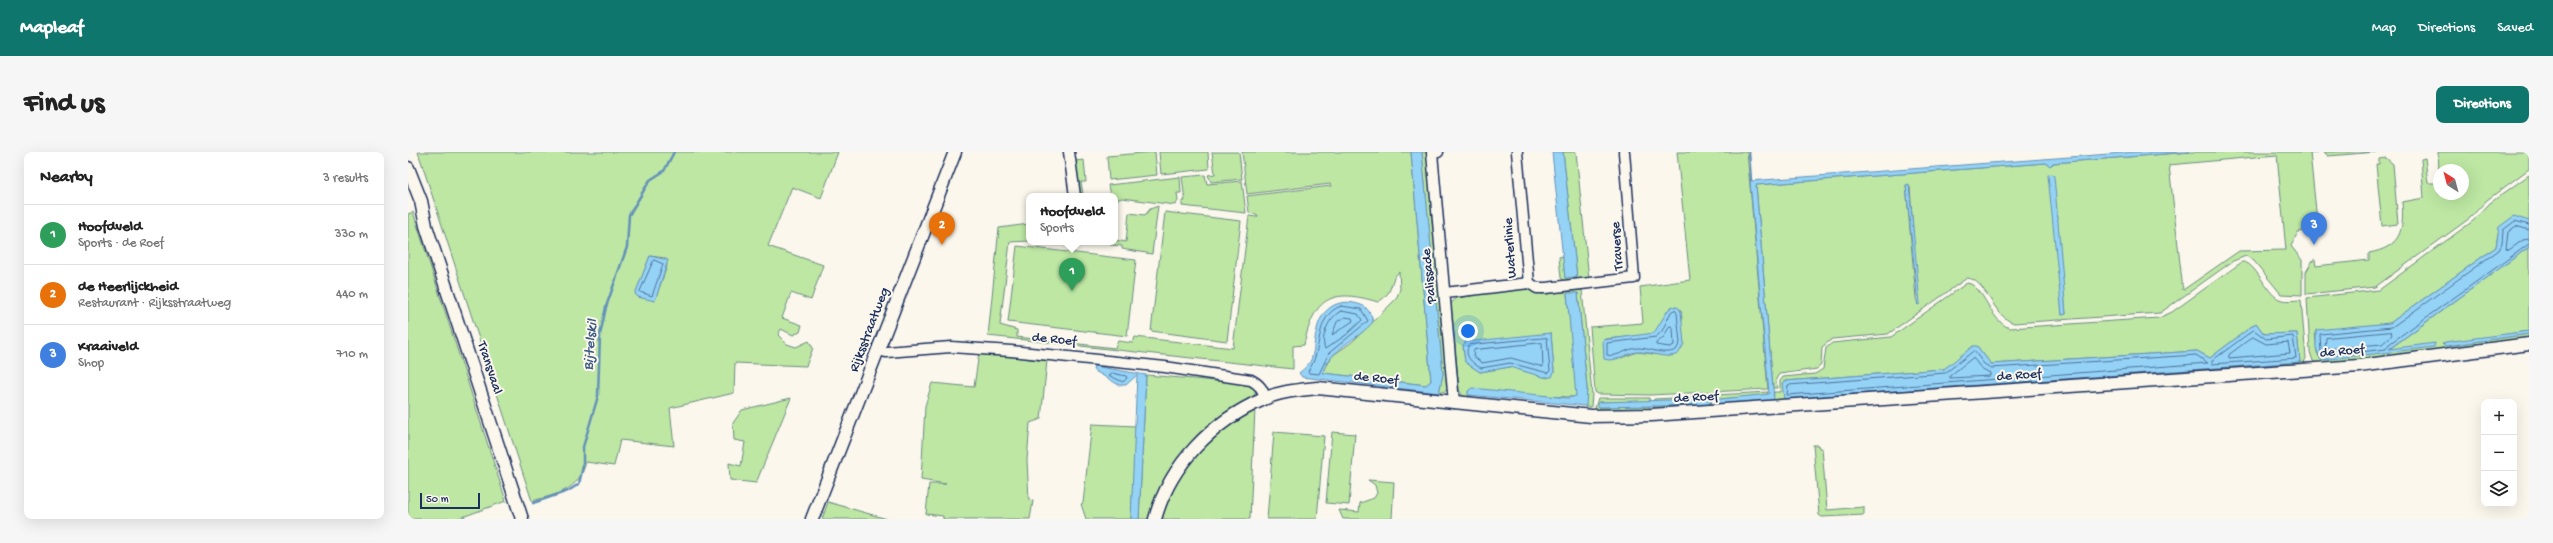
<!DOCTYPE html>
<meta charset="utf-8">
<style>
:root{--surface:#fff;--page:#f6f6f6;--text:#222;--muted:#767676;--line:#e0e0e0;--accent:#0f766e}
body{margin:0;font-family:"Gochi Hand",sans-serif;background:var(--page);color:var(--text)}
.controls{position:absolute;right:12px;bottom:12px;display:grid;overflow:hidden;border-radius:8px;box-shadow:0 4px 16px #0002}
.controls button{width:36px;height:36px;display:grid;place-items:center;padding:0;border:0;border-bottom:1px solid var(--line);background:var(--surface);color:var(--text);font:20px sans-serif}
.compass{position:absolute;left:2025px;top:12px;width:36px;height:36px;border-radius:50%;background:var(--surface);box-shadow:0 4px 16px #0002;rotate:324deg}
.scale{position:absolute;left:12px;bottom:10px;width:60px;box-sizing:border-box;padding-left:4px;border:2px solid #1b2f5e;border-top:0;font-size:11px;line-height:14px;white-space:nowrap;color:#1b2f5e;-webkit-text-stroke:3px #fbf7ec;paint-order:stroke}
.you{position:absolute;left:1060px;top:179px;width:14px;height:14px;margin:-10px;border:3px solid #fff;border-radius:50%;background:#1a73e8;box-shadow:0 0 0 6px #1a73e833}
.badge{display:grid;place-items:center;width:26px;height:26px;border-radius:50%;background:var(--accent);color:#fff;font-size:13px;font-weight:700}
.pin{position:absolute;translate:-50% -33px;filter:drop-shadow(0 1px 2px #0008)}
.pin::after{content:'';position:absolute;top:21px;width:14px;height:12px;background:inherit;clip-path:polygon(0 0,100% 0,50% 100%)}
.popup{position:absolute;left:618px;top:41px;width:92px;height:52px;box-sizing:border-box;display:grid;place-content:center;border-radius:8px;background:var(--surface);filter:drop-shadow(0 1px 3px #0005);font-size:13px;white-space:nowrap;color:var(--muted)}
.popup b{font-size:15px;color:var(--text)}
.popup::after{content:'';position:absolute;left:50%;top:100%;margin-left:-8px;border:8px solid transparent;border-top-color:var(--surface)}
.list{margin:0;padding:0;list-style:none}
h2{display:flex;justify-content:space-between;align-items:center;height:52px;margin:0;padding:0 16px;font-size:17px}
h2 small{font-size:13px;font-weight:400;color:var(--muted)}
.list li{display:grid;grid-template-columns:26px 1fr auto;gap:12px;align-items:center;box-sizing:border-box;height:60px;padding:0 16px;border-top:1px solid var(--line)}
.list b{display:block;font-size:15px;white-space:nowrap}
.list p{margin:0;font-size:13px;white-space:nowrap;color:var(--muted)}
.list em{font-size:13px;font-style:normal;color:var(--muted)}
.icon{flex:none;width:22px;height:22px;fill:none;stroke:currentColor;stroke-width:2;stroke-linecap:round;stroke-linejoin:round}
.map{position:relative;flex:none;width:2121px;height:367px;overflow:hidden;border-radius:8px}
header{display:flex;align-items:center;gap:24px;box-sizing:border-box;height:56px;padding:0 20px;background:var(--accent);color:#fff}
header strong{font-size:19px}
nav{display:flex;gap:22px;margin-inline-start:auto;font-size:14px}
.intro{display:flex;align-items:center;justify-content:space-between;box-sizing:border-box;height:96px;padding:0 24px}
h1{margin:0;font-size:28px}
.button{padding:10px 18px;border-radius:8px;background:var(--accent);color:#fff;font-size:14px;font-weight:700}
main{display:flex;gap:24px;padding:0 24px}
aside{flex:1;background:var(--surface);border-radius:8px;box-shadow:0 4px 16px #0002}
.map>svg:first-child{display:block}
.green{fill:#bde7a3;stroke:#6c8b80;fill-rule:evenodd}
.water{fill:#95d3f6;stroke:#6491b9}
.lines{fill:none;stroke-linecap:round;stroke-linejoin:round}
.shore{stroke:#4c719b;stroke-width:1}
.stream{stroke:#6491b9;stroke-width:2.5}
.minor-casing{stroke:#1b2f5e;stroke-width:13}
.tertiary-casing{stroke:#1b2f5e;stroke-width:15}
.minor{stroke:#fbf7ec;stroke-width:10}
.tertiary{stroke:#fbf7ec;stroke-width:12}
.labels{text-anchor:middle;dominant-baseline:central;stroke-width:4;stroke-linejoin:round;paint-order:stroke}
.street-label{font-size:14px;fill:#1b2f5e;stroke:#fbf7ec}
.water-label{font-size:15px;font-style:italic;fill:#3a5884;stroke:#fbf7ec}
</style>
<header>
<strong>Mapleaf</strong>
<nav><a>Map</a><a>Directions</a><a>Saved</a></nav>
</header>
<div class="intro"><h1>Find us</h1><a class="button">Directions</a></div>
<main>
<aside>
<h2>Nearby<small>3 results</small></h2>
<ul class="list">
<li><span class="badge" style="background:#2e9e5b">1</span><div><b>Hoofdveld</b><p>Sports · de Roef</p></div><em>330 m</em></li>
<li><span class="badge" style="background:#e8710a">2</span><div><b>de Heerlijckheid</b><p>Restaurant · Rijksstraatweg</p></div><em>440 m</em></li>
<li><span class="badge" style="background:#3f7fe0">3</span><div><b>Kraaiveld</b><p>Shop</p></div><em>710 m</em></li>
</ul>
</aside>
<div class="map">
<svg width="2121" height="367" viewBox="0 0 2121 367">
<rect width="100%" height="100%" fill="#fbf7ec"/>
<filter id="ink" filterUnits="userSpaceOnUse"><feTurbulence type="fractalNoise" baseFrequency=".025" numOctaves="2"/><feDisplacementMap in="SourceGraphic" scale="8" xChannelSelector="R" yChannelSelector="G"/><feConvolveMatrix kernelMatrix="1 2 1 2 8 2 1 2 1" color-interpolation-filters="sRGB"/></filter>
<g filter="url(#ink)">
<path class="green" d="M10,0h420l-17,46 -29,-11 -24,59 55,19 -12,35 -20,-7 -9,25 20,7 -2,7 -7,3 -12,-6 -3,6 9,9 9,3 13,-6 4,7 -7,18 -71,-3 -1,30 -64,15 4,38 -54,-6 -6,26 -28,-4c-7,29 -29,32 -54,39zM242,104l15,2 2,8 -12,34 -17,-3 -2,-5z
M747,0l2,23 -48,5 -2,-24z
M751,0h49l1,17 -48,5z
M804,0h27l3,27 -31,3 -3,-7 7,-1z
M834,0h169l20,229 -5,4 -103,-12 9,-17 20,-14 44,-43 4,-10 -1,-17c-11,9 -3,19 -21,30 -46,-14 -64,-5 -74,43l-11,1v23l-305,-33 11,-108 30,-4v17l-19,1 -10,83 17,5v7l98,11 3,-7 15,2 2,-6 98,11 16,-132 8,1 1,-2 -9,-2 -2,-17 84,-10 -1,-2 -83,10z
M1014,0h6l20,238 -9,3 4,-19z
M1155,0h13l13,127 -24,2 -4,-3 -2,-21 4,-1 2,22 12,-1z
M1269,0h70l21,237 -118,6 -52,-1 -3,-2 -5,-65 53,-4 -3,-36 50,-7zM1263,155l10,3 1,10 -12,36 -33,-4 -16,6 -16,-19 46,-4 6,-3z
M1782,0h127l-7,1 8,77 -20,2 -7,14 11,14v35l-21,-1 -27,-33 -8,-5 -13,5 -73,52 -146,10c-21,-6 -28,-44 -47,-45l-79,56 -56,5 -10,8 -1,18 -4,4 -38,5 -3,5 1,9h-4l-17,-203 290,-22 6,2 1,-2zM1869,3l9,95 -47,1 -56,39 -14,-125zM1644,22l14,140 -4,1zM1498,33l4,1 8,119 -2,-7z
M1916,0h53l-49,4z
M2030,0h91v17l-42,31 -17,18 -95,69 -69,7v-22l7,-12h2l1,6 53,-6v-7c32,-6 35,-22 33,-51l22,-4 -3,-39 4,-1 3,25h11v11h24v-24h-24z
M1978,6l7,6 5,60 -16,2 -6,-62h3v-5z
M676,8l2,22h-5l2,12 -4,1 -4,-34z
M797,23l2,9 35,-3 4,32 -64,-7v-5h3l-3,-24z
M2121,23v46l-31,12 -2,14 -106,76 -75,9 2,21 4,7 114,-16 -47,6 141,-103v84l-87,13 4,2 83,-12v5l-208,26 -8,-4 -3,-9 -3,-54 72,-8 94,-69 17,-18z
M772,25l1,16h-4l1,8 -3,4 -53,-7 -7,2v-4h-5l-2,-11z
M750,54l-6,48 -30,-5v-3l-12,-1 5,-5 11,2 3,-29 16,2 5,-6z
M5,60l93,289 -49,18h-49v-305z
M757,60l76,9 -14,120 -76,-10z
M609,94l119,14 -9,76 -119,-14z
M1834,110c13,-1 24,31 37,37 7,3 15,1 22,1l5,58 -3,7 -586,43 -1,-13 52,-3 -2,4 -46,3 -2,4 2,2 53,-5 1,-8h6v-11l3,-4 32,-3 8,-5 3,-21 6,-5 59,-6 76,-54c17,2 23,39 43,45l149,-10 13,-6zM1848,171l8,11 33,-1 3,29 -515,38v-19l159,-12 33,-23 14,18 206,-13 13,7z
M1120,135l14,7 40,-4 10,104 -1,13h-6l2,-19 -9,-95 -11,1 10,100 -2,3 -107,-2 2,1 -5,3 -6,-9 -8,-87 6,-5zM1143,181l3,39 -6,6 -38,-11 -30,5 -15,-10 -2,-16z
M571,201l68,8 -6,58 -11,4 -3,37 2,40 4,1 -3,18h-87v-3l-17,-2 3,-30h17l-25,-4 4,-74 7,-23 42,4z
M738,223l107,9 3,5 -3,11 -50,33 -53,86h-11z
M1303,244l1,11 -58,5v-6l54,-1 3,-2 -5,-4 -52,3v-3z
M383,246l-35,85 -26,-3 -1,-17 12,3 4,-24 -11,-2 -1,-17 9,-13z
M1190,246h51l1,4h-50l-3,2 2,3 51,-1v6l-52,-1 -3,-3z
M847,257l-5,110h-92c15,-49 53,-86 97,-110z
M684,272l44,2 -5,93h-45l-5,-15 2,-1z
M866,280l50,4 -7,83h-50z
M924,280l23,2 -6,71 -23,-2z
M1405,293h5l1,3h3l5,62 37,-3v8l-42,2 -3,-2z
M960,328l26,2 -2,37h-49l-4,-9 20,2 1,-9 14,-5 3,-5 -2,-8z
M420,350l59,17h-65z"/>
<path class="water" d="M1003,0h11l21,222 -4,19 -137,-16 -3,-4c6,-5 11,-9 13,-16 3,-9 2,-19 5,-28 5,-22 23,-32 44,-24 7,2 11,11 12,17 -15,18 -44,27 -50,51l103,12 5,-4z
M1144,0h11l14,125 -12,1z
M1728,0h54l-137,11 -3,3 -4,-3 -290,22 18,215 -54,5 -3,-3 3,-3 49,-5 -19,-213z
M1643,22l3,2 12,138 -4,1 -14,-140z
M1501,32l11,120 -2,1 -12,-120z
M2106,64l15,5v26l-140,102 46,-6 -1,4 -113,13 -5,-12v-18l74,-7 106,-76 3,-20z
M242,104l18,4 -13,41 -17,-4 -3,-3z
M1159,141h11l9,95 -1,18 -118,-11v-4l4,-3 96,10 8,-2z
M1265,154l6,2 2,4 3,32 -6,10c-13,6 -27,-3 -41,-2 -11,1 -21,11 -33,7l-1,-19 51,-7 14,-23z
M1848,171l8,11 33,-1 3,29 -516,37 -2,-16 3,-2 159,-12 29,-23h4l14,18 206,-13 13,7z
M2121,179v3l-83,12 -3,-1 2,-3z
M1143,181l3,39 -2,5h-9l-33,-10 -30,5 -15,-10 -2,-16 2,-4z
M686,214l52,9 -7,144h-8l6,-144 -11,10h-7l-26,-15z
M1298,247l5,2 -3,4 -109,2 -2,-3 3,-2z"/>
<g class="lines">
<path class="shore" d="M2121,73l-14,-4 -12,9 -1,14 -3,6 -107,77 -72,7 1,18 4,4 61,-7 3,-5 140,-100
M2121,78l-13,-4 -8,6 -2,17 3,1 14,-10 6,-1
M246,108l9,4 -11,32 -12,-4z
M933,154l20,3 7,12 -39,32 -10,21 -10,-1 -1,-2c16,-20 5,-55 33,-65z
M1267,158l2,3 3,30 -4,7c-12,6 -26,-2 -38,-2 -11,0 -21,10 -31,7v-12l49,-6 6,-6 9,-19z
M933,159l17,3 4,6 -16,15 -21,14c-5,-13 4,-32 16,-38z
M937,165l7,1 1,3 -21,14 5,-13z
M1262,174l3,1 1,18 -4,2 -14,-2v-2l7,-5z
M1846,178l12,9 27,-3 3,22 -84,6v-3z
M1983,180l1,3 -10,9 -57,5 1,-11z
M1845,185l13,7 22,-2 2,11 -61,5v-3z
M1139,186l3,33 -2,2 -38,-10 -29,5c-9,-5 -18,-12 -12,-23z
M1134,191l1,24 -32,-9 -29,5 -9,-7 1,-6z
M1566,199l10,13 7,4 205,-13 12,8 -421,32 1,-10 157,-12z
M1565,206l8,10 9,5v3l-40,2v-2z
M704,221l14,3 1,2 -4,4 -13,-6z"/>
<path class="stream" d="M1341,0l2,28
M125,351l35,-12 11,-7 4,-18v-19l15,-51 2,-61 6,-28 21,-60 2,-32 21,-35 14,-9 10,-19"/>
<g class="minor-casing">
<path id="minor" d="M661,0l6,44
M1030,0l-6,1 22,250
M1121,131l8,5h9l88,-10 -10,-126
M1037,141l84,-10 -12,-131
M470,198l8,2 65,-5 60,4 154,16 86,13c9,5 12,9 14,19"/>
</g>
<g class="tertiary-casing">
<path id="tertiary" d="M0,16l13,33 5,25 96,293
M404,367l143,-367
M747,367c15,-55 58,-98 109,-120 17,-8 36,-9 54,-11l273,28 61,-1 707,-49 170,-22"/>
</g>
<use href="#minor" class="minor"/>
<use href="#tertiary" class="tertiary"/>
</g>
</g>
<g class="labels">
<g class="street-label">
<text transform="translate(1210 94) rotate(-94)">Traverse</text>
<text transform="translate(1103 96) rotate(-94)">Waterlinie</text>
<text transform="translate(1022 124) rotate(-96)">Palissade</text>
<text transform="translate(462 178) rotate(-69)">Rijksstraatweg</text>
<text transform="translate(646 188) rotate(6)">de Roef</text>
<text transform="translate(1934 200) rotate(-5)">de Roef</text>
<text transform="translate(81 216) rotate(72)">Transvaal</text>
<text transform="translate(1611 224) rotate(-4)">de Roef</text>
<text transform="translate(968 227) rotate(6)">de Roef</text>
<text transform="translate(1288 246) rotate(-3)">de Roef</text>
</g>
<g class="water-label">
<text transform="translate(183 193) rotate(-85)">Bijtelskil</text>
</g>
</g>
</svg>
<div class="controls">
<button>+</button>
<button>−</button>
<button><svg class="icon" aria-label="layers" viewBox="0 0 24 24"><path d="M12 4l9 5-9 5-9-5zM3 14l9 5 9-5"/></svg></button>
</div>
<svg class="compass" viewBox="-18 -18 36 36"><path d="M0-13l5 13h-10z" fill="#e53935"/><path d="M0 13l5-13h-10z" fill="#767676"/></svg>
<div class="scale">50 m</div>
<div class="you"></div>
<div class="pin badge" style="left:664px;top:139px;background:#2e9e5b">1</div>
<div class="popup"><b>Hoofdveld</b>Sports</div>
<div class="pin badge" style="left:534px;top:93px;background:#e8710a">2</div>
<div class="pin badge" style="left:1906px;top:93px;background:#3f7fe0">3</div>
</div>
</main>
